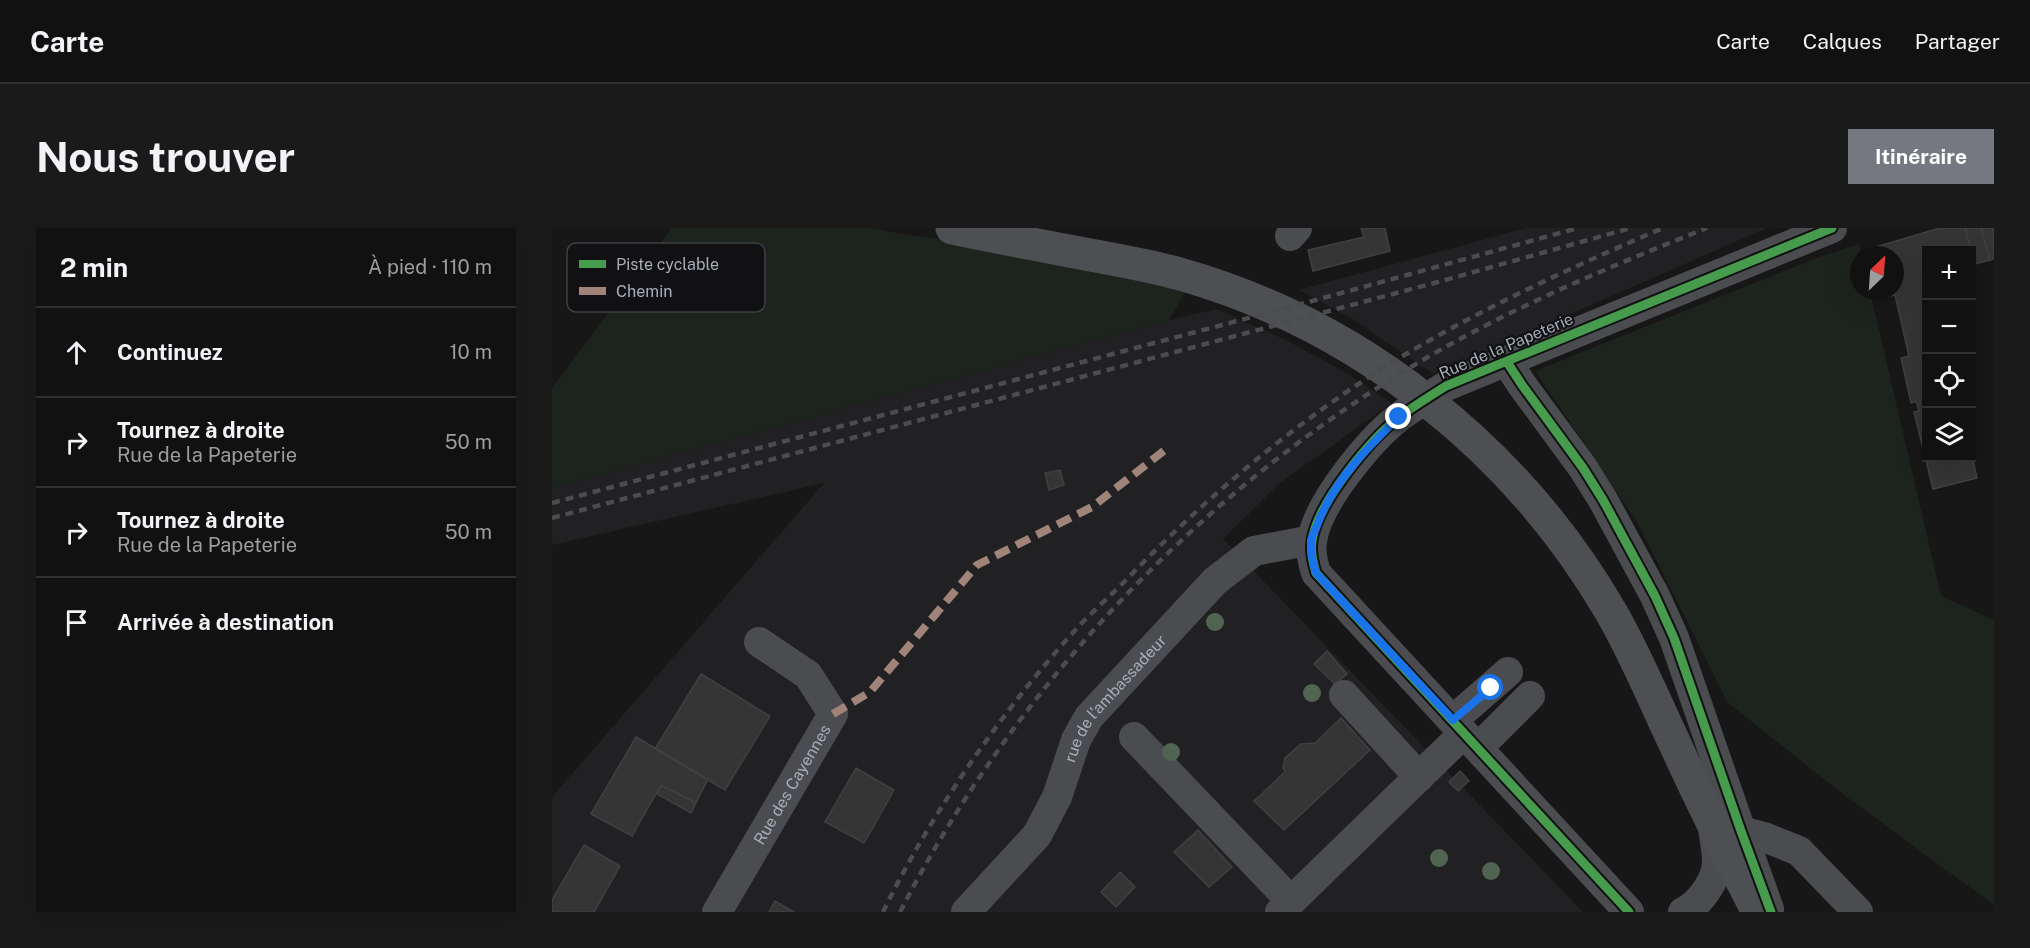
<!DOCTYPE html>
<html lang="fr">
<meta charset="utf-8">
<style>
:root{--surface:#111;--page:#1a1a1a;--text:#f1f3f6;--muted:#9c9d9f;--line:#303131;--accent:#757880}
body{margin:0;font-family:"Public Sans",sans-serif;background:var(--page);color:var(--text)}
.controls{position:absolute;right:18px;top:18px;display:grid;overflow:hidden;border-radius:0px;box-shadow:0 6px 24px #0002}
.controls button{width:54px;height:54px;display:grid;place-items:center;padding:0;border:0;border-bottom:2px solid var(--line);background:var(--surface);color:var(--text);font:30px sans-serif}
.compass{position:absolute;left:1298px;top:18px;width:54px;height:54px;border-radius:50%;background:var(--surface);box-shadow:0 6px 24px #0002;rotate:25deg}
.stop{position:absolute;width:18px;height:18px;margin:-14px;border:4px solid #1a73e8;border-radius:50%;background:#fff}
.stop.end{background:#1a73e8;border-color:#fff;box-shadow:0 2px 6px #0008}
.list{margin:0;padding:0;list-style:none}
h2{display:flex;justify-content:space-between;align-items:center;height:78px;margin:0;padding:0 24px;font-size:26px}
h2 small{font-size:20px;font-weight:400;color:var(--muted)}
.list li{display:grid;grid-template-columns:39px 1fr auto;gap:18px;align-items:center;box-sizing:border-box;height:90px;padding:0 24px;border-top:2px solid var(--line)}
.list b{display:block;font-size:22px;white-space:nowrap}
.list p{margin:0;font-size:20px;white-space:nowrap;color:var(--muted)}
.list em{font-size:20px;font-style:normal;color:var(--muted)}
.icon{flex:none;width:33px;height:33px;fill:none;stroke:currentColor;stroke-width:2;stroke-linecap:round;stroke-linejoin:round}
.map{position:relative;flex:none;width:1442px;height:684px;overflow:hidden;border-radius:0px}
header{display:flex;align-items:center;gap:36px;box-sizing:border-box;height:84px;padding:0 30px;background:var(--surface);border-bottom:2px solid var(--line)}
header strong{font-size:28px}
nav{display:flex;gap:33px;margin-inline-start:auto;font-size:21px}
.intro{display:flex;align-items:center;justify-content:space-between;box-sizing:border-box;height:144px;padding:0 36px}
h1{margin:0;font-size:42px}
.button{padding:15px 27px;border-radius:0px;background:var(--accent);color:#fff;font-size:21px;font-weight:700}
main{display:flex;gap:36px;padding:0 36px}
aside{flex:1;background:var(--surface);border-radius:0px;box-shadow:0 6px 24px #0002}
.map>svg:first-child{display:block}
.built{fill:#212123}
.green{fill:#1d241e}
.building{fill:#353536;stroke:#3f4043;stroke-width:1.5}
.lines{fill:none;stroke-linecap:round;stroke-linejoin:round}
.minor{stroke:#4b4c50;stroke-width:30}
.major{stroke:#4d4f52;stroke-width:33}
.rail{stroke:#4b4c4f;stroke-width:4.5;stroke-dasharray:8 6;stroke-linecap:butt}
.quiet{stroke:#a18479;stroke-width:8;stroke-dasharray:15 8;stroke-linecap:butt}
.cycleway-casing{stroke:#111113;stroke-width:13}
.cycleway{stroke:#469c4c;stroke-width:9}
.tree{fill:#506451}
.route{stroke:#1a73e8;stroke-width:8}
.labels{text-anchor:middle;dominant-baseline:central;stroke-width:4.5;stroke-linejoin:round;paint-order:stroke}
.street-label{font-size:16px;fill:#a8adb8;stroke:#111113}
.key{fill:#111113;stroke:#3e4045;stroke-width:1.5}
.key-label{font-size:16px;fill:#a8adb8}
</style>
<header>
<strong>Carte</strong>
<nav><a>Carte</a><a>Calques</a><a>Partager</a></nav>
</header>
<div class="intro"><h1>Nous trouver</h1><a class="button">Itinéraire</a></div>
<main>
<aside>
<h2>2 min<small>À pied · 110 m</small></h2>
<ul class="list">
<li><svg class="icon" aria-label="ahead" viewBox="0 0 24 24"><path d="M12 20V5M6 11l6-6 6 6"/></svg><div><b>Continuez</b></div><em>10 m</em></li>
<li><svg class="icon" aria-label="right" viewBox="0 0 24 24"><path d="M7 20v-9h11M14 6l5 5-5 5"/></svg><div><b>Tournez à droite</b><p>Rue de la Papeterie</p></div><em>50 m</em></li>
<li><svg class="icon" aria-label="right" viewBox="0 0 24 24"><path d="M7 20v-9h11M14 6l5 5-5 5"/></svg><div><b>Tournez à droite</b><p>Rue de la Papeterie</p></div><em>50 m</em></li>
<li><svg class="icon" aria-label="arrive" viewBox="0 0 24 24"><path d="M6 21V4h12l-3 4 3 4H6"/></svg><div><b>Arrivée à destination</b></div></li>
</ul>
</aside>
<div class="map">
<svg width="1442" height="684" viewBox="0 0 1442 684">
<rect width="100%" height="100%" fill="#171717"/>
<path class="built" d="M974,0h241l-334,146 -79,-54 -55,-30z
M665,81l73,33 51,28 51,33 -112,80 -57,56 360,373h-1031v-115l272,-314 -272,62v-57l617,-168z"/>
<path class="green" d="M120,0h199l36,7 291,34 -29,51 -617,168v-100z
M1307,16l2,11h-2v36h11l71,305 53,24v285l-146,-107 -120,-95 -91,-181 -102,-151 279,-112z"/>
<path class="building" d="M809,0h24l5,23 -77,20 -5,-21 56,-13z
M1388,0h25l6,22h-45v208h46v-2l5,22 -44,11 -19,-77 5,-1 -3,-10 -5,2 -10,-45 8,-2 -14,-61 -11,2 -2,-6h13v-36h-22l-1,-7z
M1413,0h16l9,32 -15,4z
M1429,0h13v31l-4,1z
M508,242l4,15 -15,5 -4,-17z
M775,423l20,23 -12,10 -21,-20z
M149,446l69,42 -45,74 -70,-41z
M789,490l29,32 -86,80 -30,-29 31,-29 -2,-4 2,-10 16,-14 14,-1z
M84,509l72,42 -12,24 -35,-18 -29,51 -41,-22z
M304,540l38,22 -30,53 -39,-21z
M908,543l9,10 -11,10 -9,-9z
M109,557l35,18 -5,10 -34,-19z
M646,602l34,37 -23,20 -35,-35z
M32,617l36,21 -26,46h-42v-12z
M568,644l15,15 -19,20 -15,-15z
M223,673l19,11h-25z"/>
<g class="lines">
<g class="minor">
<path d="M738,8l7,-8"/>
<path d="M955,134l15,23 61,83 20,32 52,96 19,42 67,193 28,78"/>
<path d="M792,467l75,82"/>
<path d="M901,492l55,-48"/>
<path d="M582,509l157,164"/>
<path d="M926,520l52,-52"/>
<path d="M1189,603l23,6 35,14 59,61"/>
<path id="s1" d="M165,684l116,-198 -25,-39 -49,-33"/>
<path id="s2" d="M414,684l71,-77 20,-38 19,-57 13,-23 126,-136 39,-30 58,-11"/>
<path d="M728,684l183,-178"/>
<path d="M1077,684l-313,-339c-3,-10 -6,-21 -4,-32 5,-38 58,-101 87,-124 15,-11 31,-21 47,-31l386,-158"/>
<path d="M1131,684c17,-8 34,-32 34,-51 0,-11 -3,-23 -4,-34"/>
</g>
<path class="major" d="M400,0c45,9 89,18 133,26 32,6 64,11 95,20 180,51 337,176 431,338 25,43 43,88 64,132 26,57 54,113 83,168"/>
<path class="rail" d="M0,275l764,-203 262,-72
M0,290l886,-236 193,-54
M331,684c48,-99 121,-204 195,-285 15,-16 31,-30 46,-45 80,-83 169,-158 267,-219 87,-53 179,-95 272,-135
M348,684c122,-238 316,-437 549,-567 83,-46 170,-82 258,-117"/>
<path class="quiet" d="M281,486l37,-22 107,-127 115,-58 78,-61"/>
<g class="cycleway-casing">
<path id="cycleway" d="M955,134l15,23 61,83 20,32 52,96 19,42 67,193 30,81
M1077,684l-313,-339c-3,-10 -6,-21 -4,-32 5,-38 58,-101 87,-124 15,-11 31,-21 47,-31l386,-158"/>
</g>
<use href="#cycleway" class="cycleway"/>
</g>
<g class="tree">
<circle cx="663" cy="394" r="9"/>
<circle cx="760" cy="465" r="9"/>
<circle cx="619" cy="524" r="9"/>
<circle cx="887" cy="630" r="9"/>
<circle cx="939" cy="643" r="9"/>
</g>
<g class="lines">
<path class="route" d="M847,189c-32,31 -65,64 -81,106 -2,6 -6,12 -7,18 -1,10 2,22 5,32l137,147 38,-32"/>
</g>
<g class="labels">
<g class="street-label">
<text transform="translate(954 118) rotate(-23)">Rue de la Papeterie</text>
<text stroke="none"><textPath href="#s2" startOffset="264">rue de l'ambassadeur</textPath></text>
<text stroke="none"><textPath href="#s1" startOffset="148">Rue des Cayennes</textPath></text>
</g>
</g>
<rect x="15" y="15" width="198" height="69" rx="9" class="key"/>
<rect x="27" y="32" width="27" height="8" fill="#469c4c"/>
<rect x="27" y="59" width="27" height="8" fill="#a18479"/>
<g class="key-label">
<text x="64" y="42">Piste cyclable</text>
<text x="64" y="69">Chemin</text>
</g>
</svg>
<div class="controls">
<button>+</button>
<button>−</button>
<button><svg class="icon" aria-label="locate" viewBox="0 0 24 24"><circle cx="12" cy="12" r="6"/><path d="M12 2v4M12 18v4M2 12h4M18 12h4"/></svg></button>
<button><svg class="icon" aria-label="layers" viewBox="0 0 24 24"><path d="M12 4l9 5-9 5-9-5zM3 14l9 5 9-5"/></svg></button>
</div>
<svg class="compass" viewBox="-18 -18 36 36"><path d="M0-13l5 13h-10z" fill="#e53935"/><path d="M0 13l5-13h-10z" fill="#9c9d9f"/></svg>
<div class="stop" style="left:939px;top:460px"></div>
<div class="stop end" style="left:847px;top:189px"></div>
</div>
</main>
